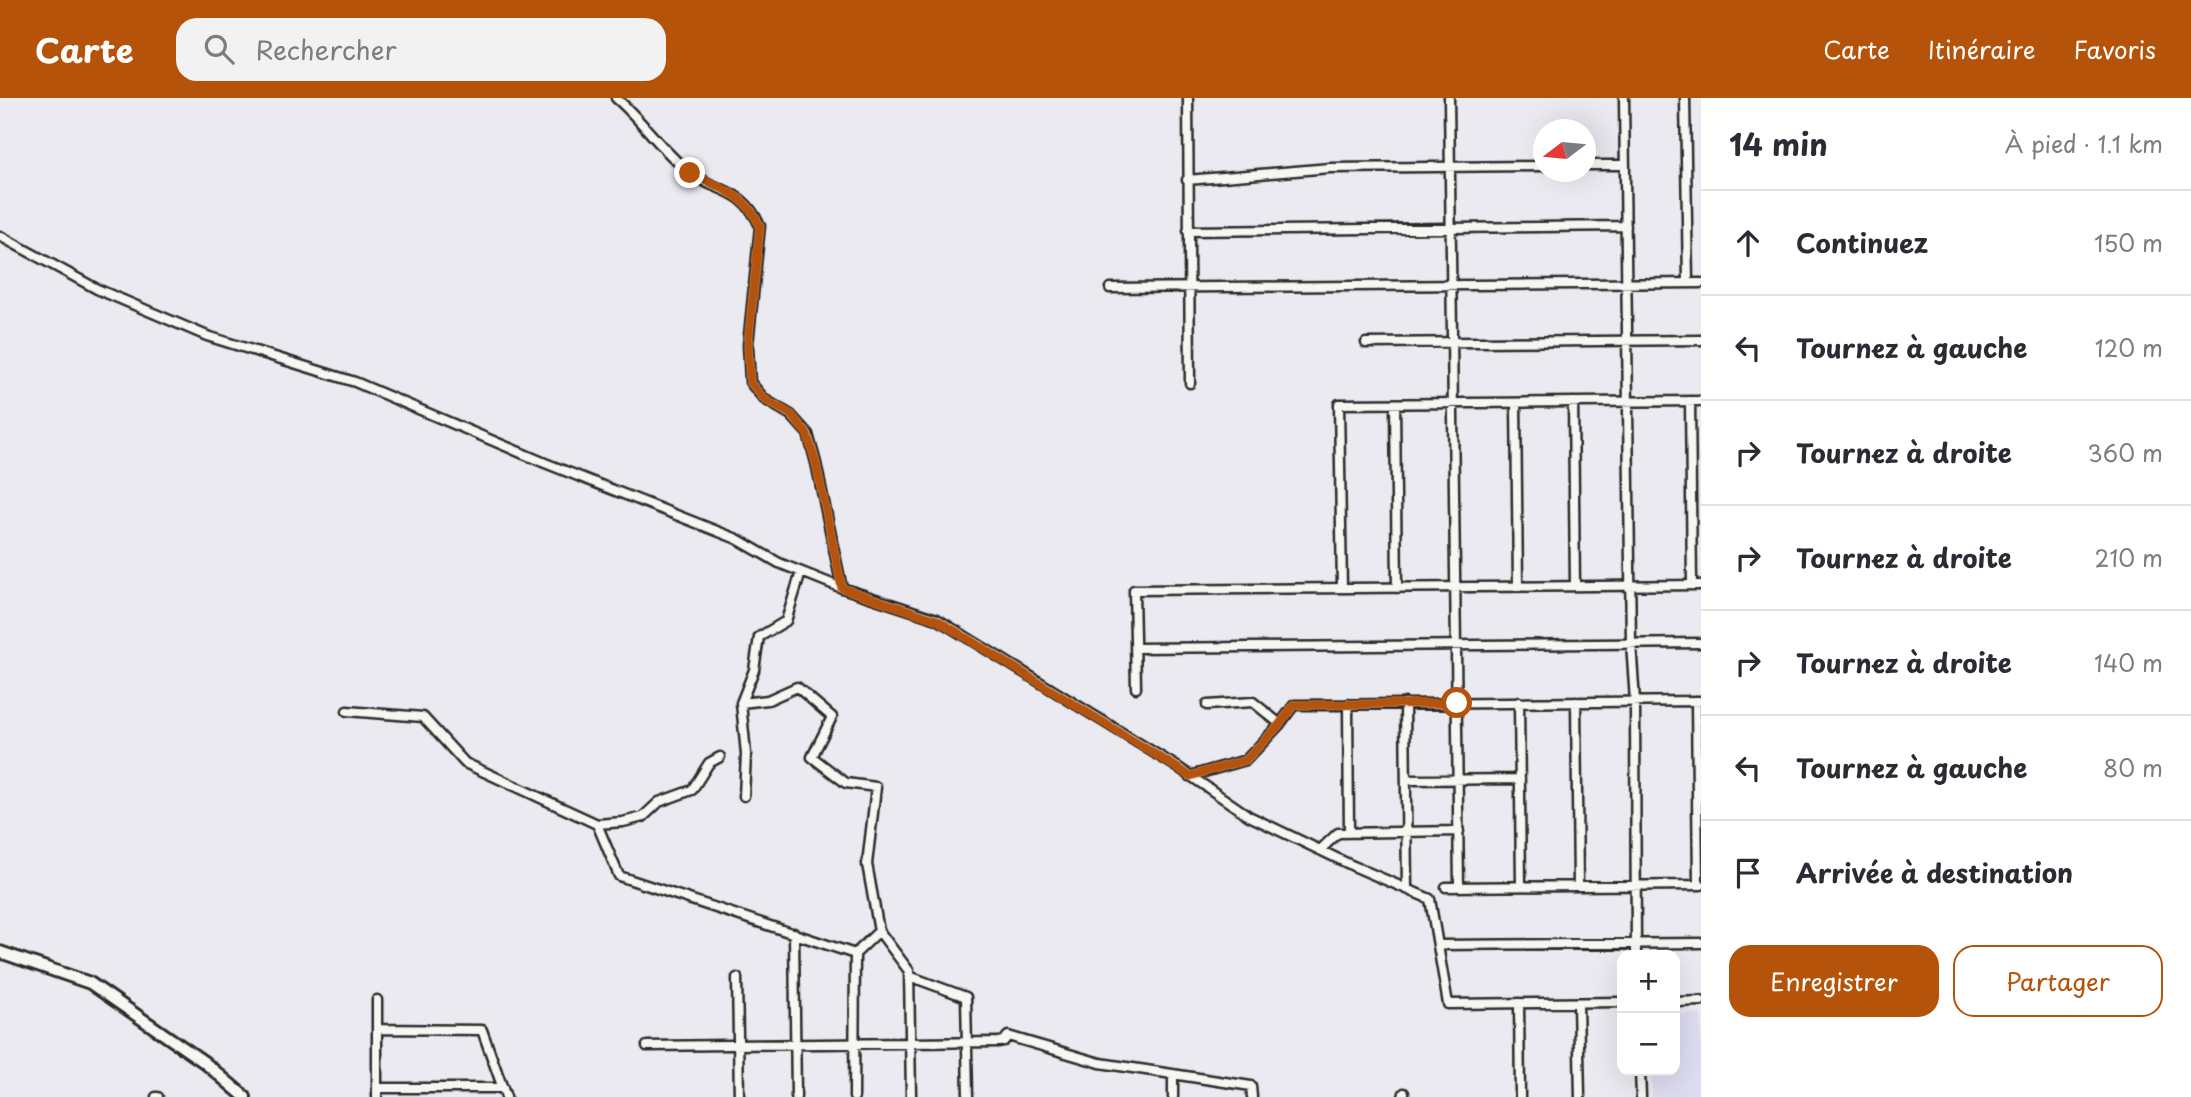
<!DOCTYPE html>
<html lang="fr">
<meta charset="utf-8">
<style>
:root{--surface:#fff;--page:#f2f2f3;--text:#2b2b33;--muted:#7c7c81;--line:#e1e1e2;--accent:#b45309}
body{margin:0;font-family:"Playpen Sans",sans-serif;background:var(--page);color:var(--text)}
.controls{position:absolute;right:21px;bottom:21px;display:grid;overflow:hidden;border-radius:14px;box-shadow:0 7px 28px #0002}
.controls button{width:63px;height:63px;display:grid;place-items:center;padding:0;border:0;border-bottom:2px solid var(--line);background:var(--surface);color:var(--text);font:35px sans-serif}
.compass{position:absolute;left:1533px;top:21px;width:63px;height:63px;border-radius:50%;background:var(--surface);box-shadow:0 7px 28px #0002;rotate:254deg}
.stop{position:absolute;width:21px;height:21px;margin:-16px;border:5px solid #b45309;border-radius:50%;background:#fff}
.stop.end{background:#b45309;border-color:#fff;box-shadow:0 2px 7px #0008}
.list{margin:0;padding:0;list-style:none}
h2{display:flex;justify-content:space-between;align-items:center;height:91px;margin:0;padding:0 28px;font-size:30px}
h2 small{font-size:23px;font-weight:400;color:var(--muted)}
.list li{display:grid;grid-template-columns:46px 1fr auto;gap:21px;align-items:center;box-sizing:border-box;height:105px;padding:0 28px;border-top:2px solid var(--line)}
.list b{display:block;font-size:26px;white-space:nowrap}
.list em{font-size:23px;font-style:normal;color:var(--muted)}
.actions{display:flex;gap:14px;padding:21px 28px}
.actions a{flex:1;padding:16px 0;border:2px solid var(--accent);border-radius:21px;text-align:center;font-size:24px;color:var(--accent)}
.actions .main{background:var(--accent);color:#fff}
.icon{flex:none;width:38px;height:38px;fill:none;stroke:currentColor;stroke-width:2;stroke-linecap:round;stroke-linejoin:round}
.map{position:relative;flex:none;width:1701px;height:999px;overflow:hidden}
header{display:flex;align-items:center;gap:42px;box-sizing:border-box;height:98px;padding:0 35px;background:var(--accent);color:#fff}
header strong{font-size:33px}
nav{display:flex;gap:38px;margin-inline-start:auto;font-size:24px}
.search{width:490px;height:63px;background:var(--page);display:flex;align-items:center;gap:18px;box-sizing:border-box;padding:0 24px;border-radius:21px;color:var(--muted);font-size:26px}
main{display:flex}
aside{flex:1;background:var(--surface)}
.map>svg:first-child{display:block}
.built{fill:#dedcf0}
.lines{fill:none;stroke-linecap:round;stroke-linejoin:round}
.minor-casing{stroke:#2b2b2b;stroke-width:13}
.tertiary-casing{stroke:#2b2b2b;stroke-width:16}
.minor{stroke:#f6f6f2;stroke-width:8}
.tertiary{stroke:#f6f6f2;stroke-width:10}
.route{stroke:#b45309;stroke-width:9}
</style>
<header>
<strong>Carte</strong>
<div class="search"><svg class="icon" aria-label="search" viewBox="0 0 24 24"><circle cx="10" cy="10" r="6"/><path d="M15 15l6 6"/></svg>Rechercher</div>
<nav><a>Carte</a><a>Itinéraire</a><a>Favoris</a></nav>
</header>
<main>
<div class="map">
<svg width="1701" height="999" viewBox="0 0 1701 999">
<rect width="100%" height="100%" fill="#ebeaf1"/>
<filter id="ink" filterUnits="userSpaceOnUse"><feTurbulence type="fractalNoise" baseFrequency=".0143" numOctaves="2"/><feDisplacementMap in="SourceGraphic" scale="14" xChannelSelector="R" yChannelSelector="G"/><feConvolveMatrix kernelMatrix="1 2 1 2 8 2 1 2 1" color-interpolation-filters="sRGB"/></filter>
<g filter="url(#ink)">
<path class="built" d="M1675,916h26v83h-49v-26h23z"/>
<g class="lines">
<g class="minor-casing">
<path id="minor" d="M616,0c26,22 46,53 73,74 29,22 53,14 71,54l-12,119 2,37 14,17 27,16 17,19 8,29 26,125
M1188,0l2,285
M1449,0l10,789
M1624,0l7,545 4,58 1,254
M1685,0l3,185
M1586,67h39
M1187,82l143,-12 214,-2
M1188,133l438,-5
M0,138l97,53 110,47 148,46 190,81 192,76 42,24 63,25 95,31 242,149 70,48 102,49 79,34 18,105 174,-2
M1110,190l591,-5
M1366,245l335,-3
M1690,303l2,184
M1573,304l2,184
M1516,305l2,183
M1395,306l2,184
M1342,490l-3,-184 362,-3
M1135,550l566,-5
M1136,590l-2,-98 567,-5
M1696,603l2,184
M1519,604l2,184
M1576,604l2,184
M741,605l27,-3 29,-13 35,30 -20,40 34,26 30,4 -9,77 12,67
M1405,605l2,186
M1348,606l1,129
M1207,607l46,-3 27,22
M347,613l76,6 42,46 132,61 22,52 236,78 24,-23 30,40 2,126
M1190,678l56,-16 34,-36 14,-19 407,-4
M1406,682l114,-1
M744,698l2,-42 -5,-51 13,-33 5,-33 27,-16 15,-49
M597,726l26,-2 20,-5 16,-15 33,-12 17,-27 11,-6
M1320,752l18,-17 121,-2
M1446,789l255,-2
M794,835l2,164
M1438,847l263,-2
M909,878l57,21 2,100
M737,880l2,119
M1675,904l26,-1
M1519,905l1,94
M1578,905l2,94
M377,931l105,1 24,67
M647,948l352,-4 5,-1 4,-5 92,27 151,23 1,11
M1640,973l1,26
M1173,976v23
M377,990h126
M156,999h2
M377,999v-97
M854,999l1,-143
M1403,999l1,-4"/>
</g>
<g class="tertiary-casing">
<path id="tertiary" d="M0,854l90,31 114,79 41,35"/>
</g>
<use href="#minor" class="minor"/>
<use href="#tertiary" class="tertiary"/>
</g>
</g>
<g class="lines" filter="url(#ink)">
<path class="route" d="M690,75c30,15 55,20 70,53l-12,119 2,37 14,17 28,16 15,19 9,29 26,125 95,32 253,156 56,-16 34,-36 14,-19 163,-2"/>
</g>
</svg>
<div class="controls">
<button>+</button>
<button>−</button>
</div>
<svg class="compass" viewBox="-18 -18 36 36"><path d="M0-13l5 13h-10z" fill="#e53935"/><path d="M0 13l5-13h-10z" fill="#7c7c81"/></svg>
<div class="stop" style="left:1457px;top:605px"></div>
<div class="stop end" style="left:690px;top:75px"></div>
</div>
<aside>
<h2>14 min<small>À pied · 1.1 km</small></h2>
<ul class="list">
<li><svg class="icon" aria-label="ahead" viewBox="0 0 24 24"><path d="M12 20V5M6 11l6-6 6 6"/></svg><div><b>Continuez</b></div><em>150 m</em></li>
<li><svg class="icon" aria-label="left" viewBox="0 0 24 24"><path d="M17 20v-9H6M10 6l-5 5 5 5"/></svg><div><b>Tournez à gauche</b></div><em>120 m</em></li>
<li><svg class="icon" aria-label="right" viewBox="0 0 24 24"><path d="M7 20v-9h11M14 6l5 5-5 5"/></svg><div><b>Tournez à droite</b></div><em>360 m</em></li>
<li><svg class="icon" aria-label="right" viewBox="0 0 24 24"><path d="M7 20v-9h11M14 6l5 5-5 5"/></svg><div><b>Tournez à droite</b></div><em>210 m</em></li>
<li><svg class="icon" aria-label="right" viewBox="0 0 24 24"><path d="M7 20v-9h11M14 6l5 5-5 5"/></svg><div><b>Tournez à droite</b></div><em>140 m</em></li>
<li><svg class="icon" aria-label="left" viewBox="0 0 24 24"><path d="M17 20v-9H6M10 6l-5 5 5 5"/></svg><div><b>Tournez à gauche</b></div><em>80 m</em></li>
<li><svg class="icon" aria-label="arrive" viewBox="0 0 24 24"><path d="M6 21V4h12l-3 4 3 4H6"/></svg><div><b>Arrivée à destination</b></div></li>
</ul>
<div class="actions"><a class="main">Enregistrer</a><a>Partager</a></div>
</aside>
</main>
